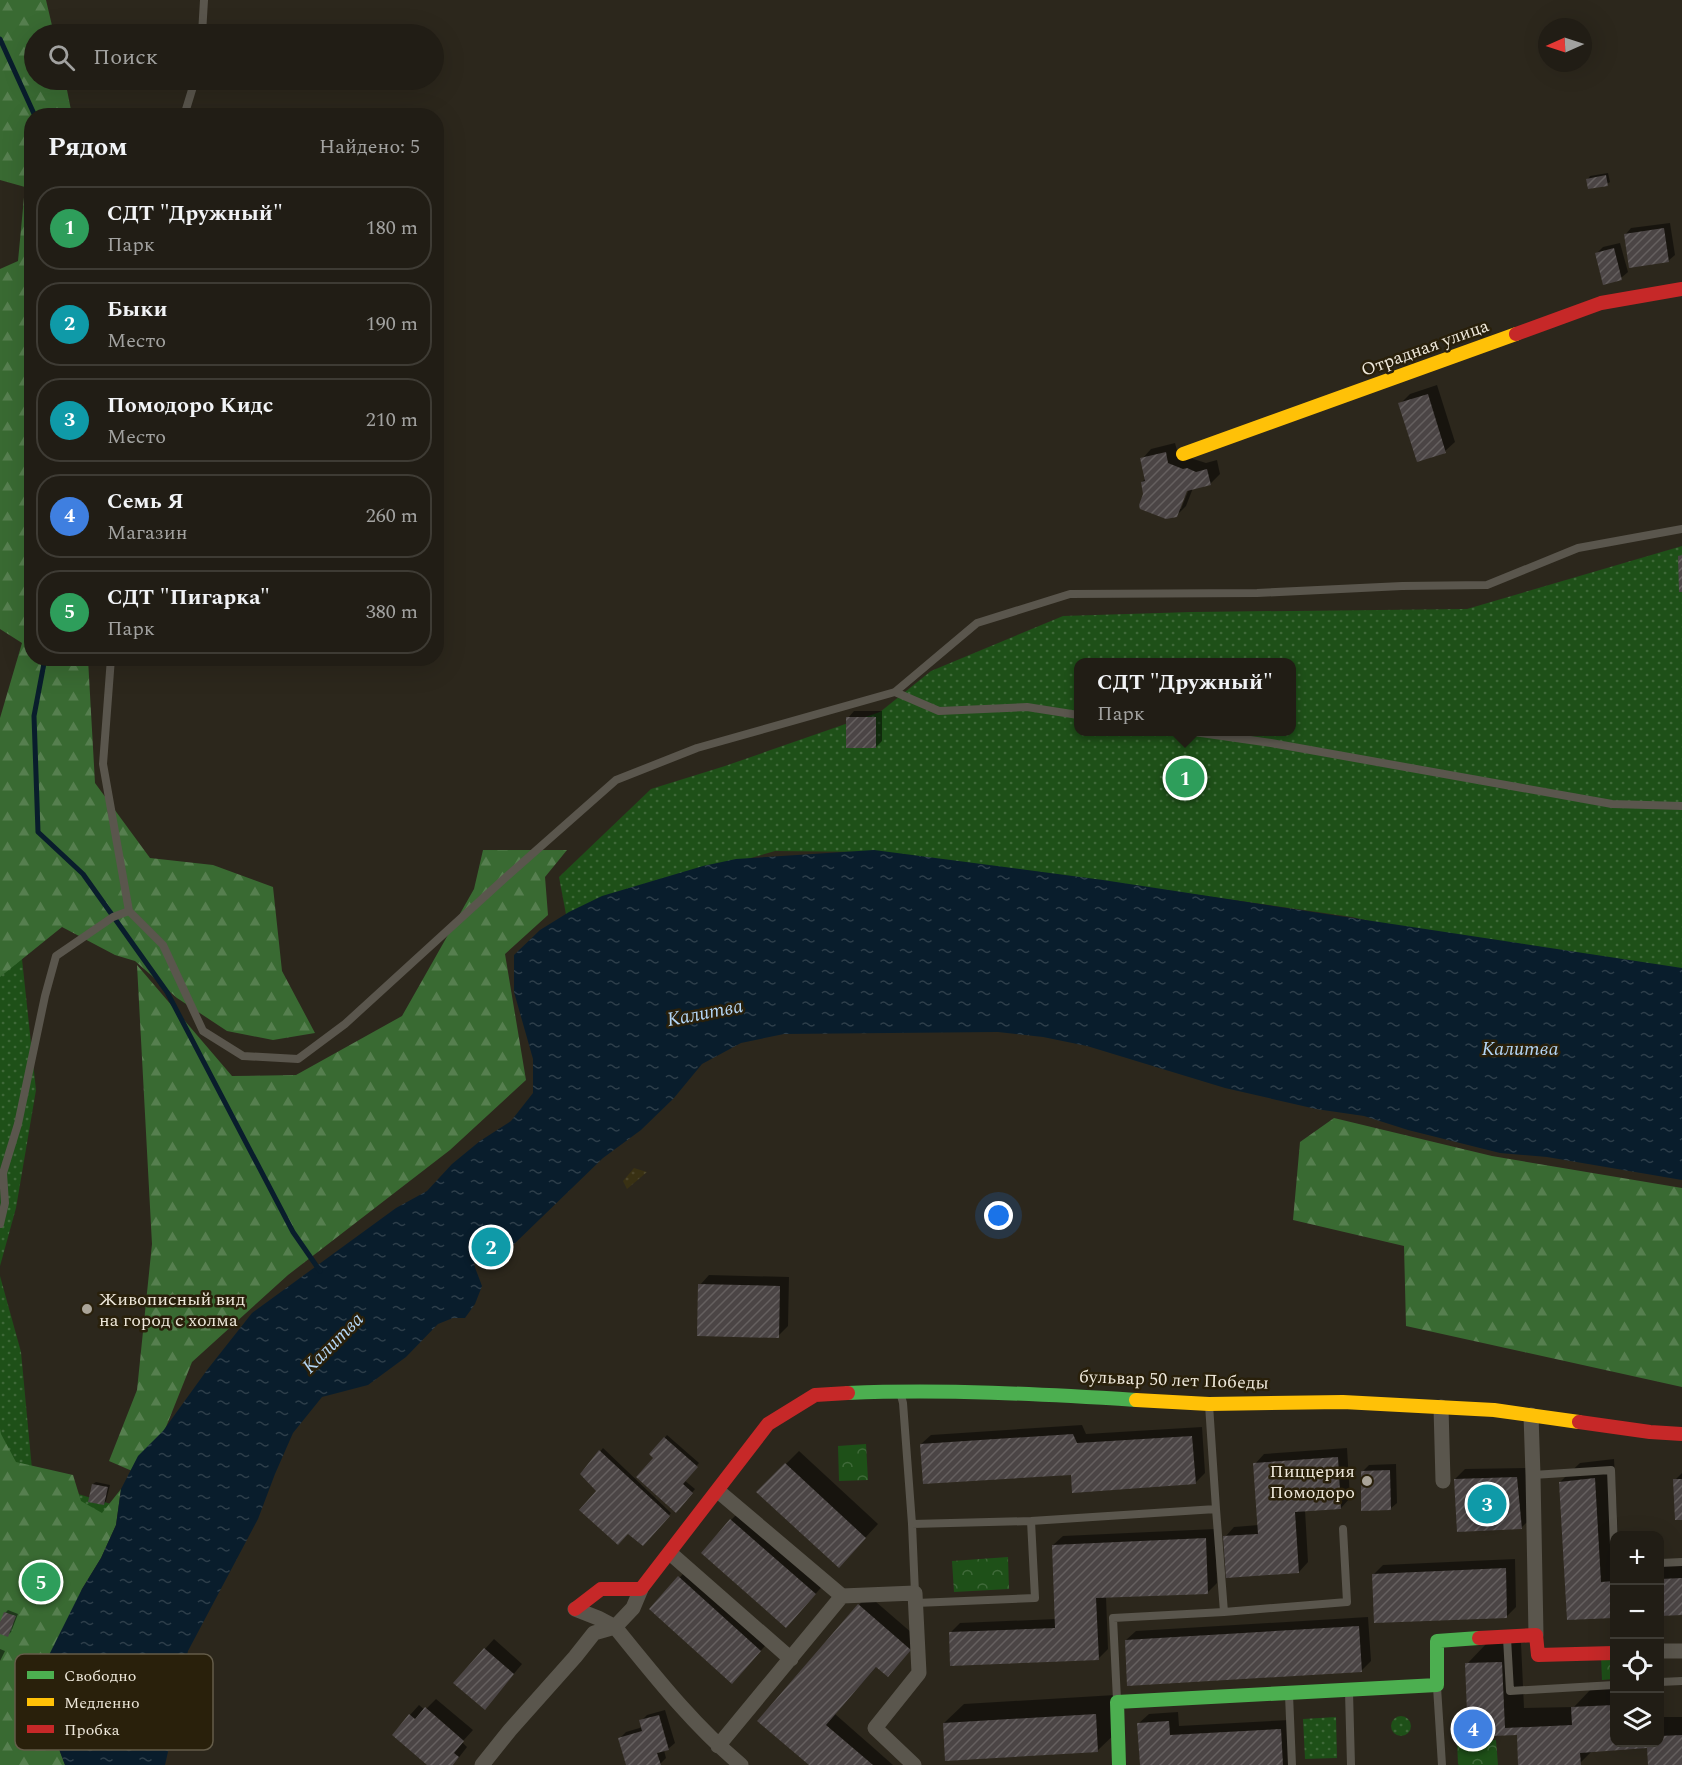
<!DOCTYPE html>
<html lang="ru">
<meta charset="utf-8">
<style>
:root{--surface:#211d15;--page:#29261e;--text:#f1f3f6;--muted:#a2a2a0;--line:#3e3b34;--accent:#aaa498}
body{margin:0;font-family:Spectral,serif;background:var(--page);color:var(--text)}
.controls{position:absolute;right:18px;bottom:18px;display:grid;overflow:hidden;border-radius:12px;box-shadow:0 6px 24px #0002}
.controls button{width:54px;height:54px;display:grid;place-items:center;padding:0;border:0;border-bottom:2px solid var(--line);background:var(--surface);color:var(--text);font:30px sans-serif}
.compass{position:absolute;left:1538px;top:18px;width:54px;height:54px;border-radius:50%;background:var(--surface);box-shadow:0 6px 24px #0002;rotate:267deg}
.you{position:absolute;left:999px;top:1216px;width:21px;height:21px;margin:-15px;border:4px solid #fff;border-radius:50%;background:#1a73e8;box-shadow:0 0 0 9px #1a73e833}
.badge{display:grid;place-items:center;width:39px;height:39px;border-radius:50%;background:var(--accent);color:#fff;font-size:20px;font-weight:700}
.pin{position:absolute;translate:-50% -50%;border:3px solid #fff;box-shadow:0 2px 6px #0006}
.popup{position:absolute;left:1074px;top:658px;width:222px;height:78px;box-sizing:border-box;display:grid;place-content:center;border-radius:12px;background:var(--surface);filter:drop-shadow(0 2px 4px #0005);font-size:20px;white-space:nowrap;color:var(--muted)}
.popup b{font-size:22px;color:var(--text)}
.popup::after{content:'';position:absolute;left:50%;top:100%;margin-left:-12px;border:12px solid transparent;border-top-color:var(--surface)}
.list{margin:0;padding:0;list-style:none}
h2{display:flex;justify-content:space-between;align-items:center;height:78px;margin:0;padding:0 24px;font-size:26px}
h2 small{font-size:20px;font-weight:400;color:var(--muted)}
.list li{display:grid;grid-template-columns:39px 1fr auto;gap:18px;align-items:center;box-sizing:border-box;height:84px;margin:0 12px 12px;padding:0 12px;border:2px solid var(--line);border-radius:24px}
.list b{display:block;font-size:22px;white-space:nowrap}
.list p{margin:0;font-size:20px;white-space:nowrap;color:var(--muted)}
.list em{font-size:20px;font-style:normal;color:var(--muted)}
.icon{flex:none;width:33px;height:33px;fill:none;stroke:currentColor;stroke-width:2;stroke-linecap:round;stroke-linejoin:round}
.map{position:relative;flex:none;width:1682px;height:1765px;overflow:hidden}
.search{position:absolute;background:var(--surface);box-shadow:0 6px 24px #0002;left:24px;top:24px;width:420px;height:66px;display:flex;align-items:center;gap:15px;box-sizing:border-box;padding:0 21px;border-radius:33px;color:var(--muted);font-size:22px}
.panel{position:absolute;background:var(--surface);box-shadow:0 6px 24px #0002;left:24px;top:108px;width:420px;height:558px;border-radius:24px}
.map>svg:first-child{display:block}
.grass{fill:url(#grass-dots);fill-rule:evenodd}
.forest{fill:url(#forest-firs)}
.sand{fill:url(#sand-dots)}
.park{fill:url(#park-crowns)}
.water{fill:url(#water-ripples)}
.shadow{fill:#0007;fill-rule:evenodd}
.lines{fill:none;stroke-linecap:round;stroke-linejoin:round}
.stream{stroke:#091d2c;stroke-width:5}
.building{fill:url(#building-hatch)}
.lane{stroke:#5a564d;stroke-width:8}
.street{stroke:#5a564d;stroke-width:15}
.fast{stroke:#4caf50;stroke-width:14}
.slow{stroke:#ffc107;stroke-width:14}
.jam{stroke:#c62828;stroke-width:14}
.poi-dot{fill:#aaa498;stroke:#29200b;stroke-width:2}
.labels{text-anchor:middle;dominant-baseline:central;stroke-width:5;stroke-linejoin:round;paint-order:stroke}
.street-label{font-size:18px;fill:#eee8db;stroke:#29200b}
.poi-label{font-size:18px;fill:#eee8db;stroke:#29200b;text-anchor:start}
.water-label{font-size:20px;font-style:italic;fill:#b3d5f5;stroke:#29200b}
.key{fill:#29200b;stroke:#645c49;stroke-width:1.5}
.key-label{font-size:16px;fill:#eee8db}
</style>
<div class="map">
<svg width="1682" height="1765" viewBox="0 0 1682 1765">
<defs>
<pattern id="grass-dots" width="8" height="8" patternUnits="userSpaceOnUse" patternTransform="scale(1.5)"><rect width="8" height="8" fill="#1e5018"/><path d="M2 2h.1M6 6h.1" fill="none" stroke="#3f6939" stroke-width="1.8" stroke-linecap="round"/></pattern>
<pattern id="forest-firs" width="22" height="20" patternUnits="userSpaceOnUse" patternTransform="scale(1.5)"><rect width="22" height="20" fill="#396a32"/><path d="M5 1l3.5 6h-7zM16 11l3.5 6h-7z" fill="#567f4f"/></pattern>
<pattern id="sand-dots" width="8" height="8" patternUnits="userSpaceOnUse" patternTransform="scale(1.5)"><rect width="8" height="8" fill="#393113"/><path d="M2 2h.1M6 6h.1" fill="none" stroke="#4c452a" stroke-width="1.8" stroke-linecap="round"/></pattern>
<pattern id="park-crowns" width="20" height="18" patternUnits="userSpaceOnUse" patternTransform="scale(1.5)"><rect width="20" height="18" fill="#1e5018"/><path d="M2 6a3 3 0 1 1 6 0M12 15a3 3 0 1 1 6 0" fill="none" stroke="#3f6939"/></pattern>
<pattern id="water-ripples" width="26" height="14" patternUnits="userSpaceOnUse" patternTransform="scale(1.5)"><rect width="26" height="14" fill="#091d2c"/><path d="M2 4q2-2 4 0t4 0M15 11q2-2 4 0t4 0" fill="none" stroke="#2d3e4a"/></pattern>
<pattern id="building-hatch" width="6" height="6" patternUnits="userSpaceOnUse" patternTransform="scale(1.5)"><rect width="6" height="6" fill="#4b4545"/><path d="M-1 1l2-2M0 6l6-6M5 7l2-2" fill="none" stroke="#65605f"/></pattern>
</defs>
<rect width="100%" height="100%" fill="#2c271c"/>
<path class="grass" d="M1682,546v443l-157,-32 -173,-40 -308,-44 -173,-21 -96,-1 -154,44 -53,30 -9,-48 92,-88 74,-23 155,-54 51,-41 132,-55 128,-4 276,-3zM1078,662h214v70h-214z
M0,753l36,337 -20,118 -16,58z
M0,1276l21,76 12,128 81,25 -114,260z
M1391 1726a10 10 0 1 1 20 0a10 10 0 1 1-20 0Z
M1336,1717l1,41 -32,1 -2,-40z"/>
<path class="forest" d="M0,0h46l8,34h-20v46h31l7,35 -40,1v542l56,1 7,124 55,75 63,7 60,22 9,84 33,62 -42,7 -46,-9 -50,-33 -42,-37 -20,-6 -53,-28 -62,50v-259l22,-75 -22,-14v-360l18,-8 7,-74 -25,-7z
M483,850h84l-22,27 3,38 -43,39 21,126 -76,70 -162,125 -96,87 -46,115 -37,-16 28,-71 15,-146 -15,-279 95,111 64,-1 106,-59 72,-127z
M1334,1118l158,38 190,32v199l-276,-61 -2,-80 -111,-26 7,-78z
M0,1429l1,5 15,28 57,13 8,26 21,12 19,-24 -5,36 -15,33 -19,31 -43,132 20,28 6,16h-65z"/>
<path class="sand" d="M634,1168l13,4 -20,17 -4,-8z"/>
<path class="park" d="M866,1444l2,36 -29,1 -1,-35z
M1008,1557l1,32 -55,3 -2,-31z
M1614,1656v23l-12,1 -1,-23z
M1496,1740l2,25h-39l-1,-1 -1,-22z"/>
<path class="water" d="M874,850l229,30 579,88v212l-135,-23 -47,-4 -92,-23 -44,-14 -48,-7 -91,-21 -138,-42 -44,-9 -45,-5 -214,2 -43,9 -39,21 -28,34 -33,32 -38,28 -94,91 -15,-7c-29,13 -20,21 -12,44l-7,18 -10,14h-12l-15,6 -32,33 -38,28 -46,12 -29,36 -18,41 -17,45 -70,132 -11,45 -7,47 -5,22h-100l-6,-16 -20,-28 -1,-35 12,-33 32,-64 19,-31 15,-33 5,-36 17,-33 25,-25 44,-61 45,-57 144,-105 31,-17 25,-27 28,-23 31,-20 22,-28v-34l-19,-67v-37l26,-25 29,-18 33,-16 101,-30 33,-7z"/>
<path class="shadow" d="M1608,173l2,9 -3,2 -19,-5 2,-3z
M1670,223l5,32 -7,6 -43,-26 6,-7z
M1620,243l8,29 -7,6 -25,-24 7,-7z
M1437,385l18,57 -10,9 -45,-47 10,-10z
M1175,443l3,11 28,9 11,-3 3,14 -10,10 -17,4 -7,18 -10,10 -31,-22 -3,-12 4,-4 -4,-19 9,-10zM1189,483l2,1 -10,25h-3z
M854,711h28v30l-6,6 -28,-29z
M709,1275l80,2 -1,49 -10,10 -78,-51z
M1082,1425l4,9 116,-7 3,46 -10,10 -123,-10 -151,-29 10,-9z
M667,1435l32,28 -15,17 11,9 -19,22 -21,-53 -4,-4z
M603,1448l68,65 -29,31 -44,-53 -16,-17z
M1347,1448l3,50 -9,10 -36,2 3,52 -9,10 -74,-35 9,-10 25,-2 -4,-61 9,-10z
M799,1451l79,73 -27,29 -93,-61z
M1614,1459l4,77h-4v81l-46,2 -8,-137 20,-19z
M1396,1464l1,39 -7,6 -27,-38 6,-6z
M1526,1468l5,50 -10,10 -66,-49 10,-10z
M1682,1473v45l-7,-38z
M96,1482l14,3 -4,16 -2,3 -11,-20z
M744,1507l84,73 -29,32 -68,-92z
M1215,1529l2,54 -9,9 -102,5 2,52 -10,10 -148,-26 10,-10 96,-4 -3,-74 10,-9z
M1515,1559l1,48 -9,9 -134,-41 10,-10z
M1682,1560v54l-22,1v-54z
M692,1564l81,73 -28,31 -94,-59z
M868,1595l52,45 -32,35 -11,-9 -42,48 58,51h-82l48,-160z
M8,1610l10,4 -7,18 -3,3 -8,-3v-5l5,-14z
M1368,1617l3,44 -10,10 -235,-31 10,-9z
M494,1639l28,25 -37,44v-59z
M1521,1643l3,65 50,-1 18,-19 22,-1v55h46v-25h22v48h-33l-1,-18 -56,4 -12,12 -60,2 -2,-32 -49,2 -2,-71 19,-20z
M0,1649l5,2 -5,10z
M1115,1695l3,36 -20,19 -154,-27 20,-19z
M436,1699l37,31 -11,12 5,5 -14,18h-24l-19,-50 9,-10 6,5z
M665,1710l10,33 -7,6 -4,1 2,8 -6,6 -4,1h-29l-7,-27 6,-6 17,-5 -2,-6 6,-6z
M1178,1712l1,14 111,-6 2,45h-151l-2,-42 10,-9z"/>
<g class="lines">
<path class="stream" d="M0,39l35,77
M45,658l-11,58 4,116 45,42 84,118 126,240 27,39"/>
</g>
<path class="building" d="M1606,175l2,11 -20,3 -2,-10z
M1664,228l5,34 -40,6 -5,-34z
M1614,248l8,32 -19,5 -8,-32z
M1428,394l18,59 -29,9 -19,-59z
M1166,452l2,11 15,6 4,-1 9,4 11,-3 4,16 -24,6 -10,26 -11,2 -26,-10 -1,-4 4,-11 -2,-12 4,-1 -5,-23z
M1682,555v37h-3l-1,-36z
M846,717h30v31h-30z
M698,1284l82,2 -1,52 -82,-2z
M1073,1434l4,9 115,-7 4,48 -124,9 -1,-18 -148,9 -3,-40z
M664,1437l34,30 -15,17 10,9 -17,20 -40,-36 17,-19 -4,-4z
M599,1450l71,66 -27,30 -15,-12 -10,11 -39,-35 17,-19 -16,-17z
M1338,1457l3,52 -46,3 4,61 -73,5 -3,-42 35,-2 -5,-71z
M785,1463l81,75 -27,30 -83,-76z
M1390,1470l1,40 -30,1v-40z
M1517,1477l5,52 -65,3 -3,-53z
M1595,1478l6,104 13,-1v37l-47,2 -8,-138z
M1673,1479h9v41h-7z
M92,1484l16,3 -4,18 -16,-3z
M730,1519l86,75 -30,34 -85,-75z
M1206,1538l2,56 -112,4 3,62 -149,6 -1,-34 106,-4 -3,-83z
M1506,1568l1,50 -133,5 -2,-49z
M678,1576l83,75 -29,33 -83,-75z
M1682,1578v37l-22,1v-37z
M858,1604l53,46 -23,27 -12,-10 -50,58 47,40h-64l-52,-44z
M4,1612l12,4 -8,21 -8,-3v-12z
M1359,1626l3,46 -235,14 -2,-46z
M484,1648l30,26 -29,36 -32,-27z
M1502,1662l3,66 67,-3 -1,-18 43,-2v37h46v-6l22,-1v30h-34l-1,-17 -67,5 1,12h-63l-1,-30 -49,2 -3,-74z
M425,1707l39,34 -10,12 5,4 -6,8h-26l-35,-30 17,-21 6,5z
M1096,1714l2,38 -153,9 -2,-38z
M659,1715l10,35 -12,3 4,12h-35l-8,-27 24,-7 -3,-11z
M1169,1721l1,14 111,-6 2,36h-143l-3,-42z"/>
<g class="lines">
<path class="lane" d="M202,34l2,-34
M184,116l11,-36
M111,658l-8,106 26,147
M895,692l44,19 88,-4 51,8
M1194,732l77,11 341,61 70,2
M0,1224l5,-21 -2,-30 15,-49 27,-128 11,-40 57,-39 16,-6 34,34 40,86 40,25 55,3 47,-35 160,-146 111,-98 81,-32 198,-56 82,-69 93,-29 187,-1 145,-7 85,-1 91,-37 104,-19
M900,1392l3,11 9,121
M1209,1405l7,104
M1533,1475l78,-5 3,75
M1660,1563l22,-1
M915,1593l-3,-69 119,-3 185,-12 8,103 -111,6 4,82
M916,1603l119,-5 -4,-77
M1224,1612l123,-10 -4,-73
M1507,1638l3,53 104,-6
M1660,1682l22,-1
M1437,1687l5,78
M1349,1692l2,73
M1289,1695l3,70"/>
<path class="street" d="M1441,1407l2,74
M1531,1415l2,60 3,160
M718,1491l124,105
M670,1553l121,106
M575,1609l23,9 17,9c39,48 78,98 126,138
M1660,1651h22
M718,1746l124,-150 73,-3 4,80 -44,55 39,37
M482,1765l28,-35 65,-73 19,-24 21,-6 18,-19 8,-19"/>
<path class="fast" d="M848,1393c96,-4 192,1 288,7
M1119,1765l-2,-63 320,-17v-44l42,-3"/>
<path class="slow" d="M1183,454l333,-120
M1136,1400l73,4 134,-2 151,8 85,12"/>
<path class="jam" d="M1516,334l85,-31 81,-14
M1579,1422l71,10 32,2
M575,1609l26,-20h40l127,-165 47,-29 33,-2
M1479,1638l57,-3 2,20 76,-2"/>
</g>
<g class="poi-dot">
<circle cx="87" cy="1309" r="6"/>
<circle cx="1367" cy="1481" r="6"/>
</g>
<g class="labels">
<g class="street-label">
<text transform="translate(1425 348) rotate(-20)">Отрадная улица</text>
<text transform="translate(1174 1380) rotate(2)">бульвар 50 лет Победы</text>
</g>
<g class="poi-label">
<text x="99" y="1299">Живописный вид<tspan x="99" dy="21">на город с холма</tspan></text>
<text x="1355" y="1471" text-anchor="end">Пиццерия<tspan x="1355" dy="21">Помодоро</tspan></text>
</g>
<g class="water-label">
<text transform="translate(705 1013) rotate(-11)">Калитва</text>
<text x="1520" y="1049">Калитва</text>
<text transform="translate(333 1343) rotate(-45)">Калитва</text>
</g>
</g>
<rect x="15" y="1654" width="198" height="96" rx="9" class="key"/>
<rect x="27" y="1671" width="27" height="8" fill="#4caf50"/>
<rect x="27" y="1698" width="27" height="8" fill="#ffc107"/>
<rect x="27" y="1725" width="27" height="8" fill="#c62828"/>
<g class="key-label">
<text x="64" y="1681">Свободно</text>
<text x="64" y="1708">Медленно</text>
<text x="64" y="1735">Пробка</text>
</g>
</svg>
<div class="controls">
<button>+</button>
<button>−</button>
<button><svg class="icon" aria-label="locate" viewBox="0 0 24 24"><circle cx="12" cy="12" r="6"/><path d="M12 2v4M12 18v4M2 12h4M18 12h4"/></svg></button>
<button><svg class="icon" aria-label="layers" viewBox="0 0 24 24"><path d="M12 4l9 5-9 5-9-5zM3 14l9 5 9-5"/></svg></button>
</div>
<svg class="compass" viewBox="-18 -18 36 36"><path d="M0-13l5 13h-10z" fill="#e53935"/><path d="M0 13l5-13h-10z" fill="#a2a2a0"/></svg>
<div class="you"></div>
<div class="pin badge" style="left:1185px;top:778px;background:#2e9e5b">1</div>
<div class="popup"><b>СДТ &quot;Дружный&quot;</b>Парк</div>
<div class="pin badge" style="left:491px;top:1247px;background:#0f9aa8">2</div>
<div class="pin badge" style="left:1487px;top:1504px;background:#0f9aa8">3</div>
<div class="pin badge" style="left:1473px;top:1729px;background:#3f7fe0">4</div>
<div class="pin badge" style="left:41px;top:1582px;background:#2e9e5b">5</div>
<div class="search"><svg class="icon" aria-label="search" viewBox="0 0 24 24"><circle cx="10" cy="10" r="6"/><path d="M15 15l6 6"/></svg>Поиск</div>
<section class="panel">
<h2>Рядом<small>Найдено: 5</small></h2>
<ul class="list">
<li><span class="badge" style="background:#2e9e5b">1</span><div><b>СДТ &quot;Дружный&quot;</b><p>Парк</p></div><em>180 m</em></li>
<li><span class="badge" style="background:#0f9aa8">2</span><div><b>Быки</b><p>Место</p></div><em>190 m</em></li>
<li><span class="badge" style="background:#0f9aa8">3</span><div><b>Помодоро Кидс</b><p>Место</p></div><em>210 m</em></li>
<li><span class="badge" style="background:#3f7fe0">4</span><div><b>Семь Я</b><p>Магазин</p></div><em>260 m</em></li>
<li><span class="badge" style="background:#2e9e5b">5</span><div><b>СДТ &quot;Пигарка&quot;</b><p>Парк</p></div><em>380 m</em></li>
</ul>
</section>
</div>
